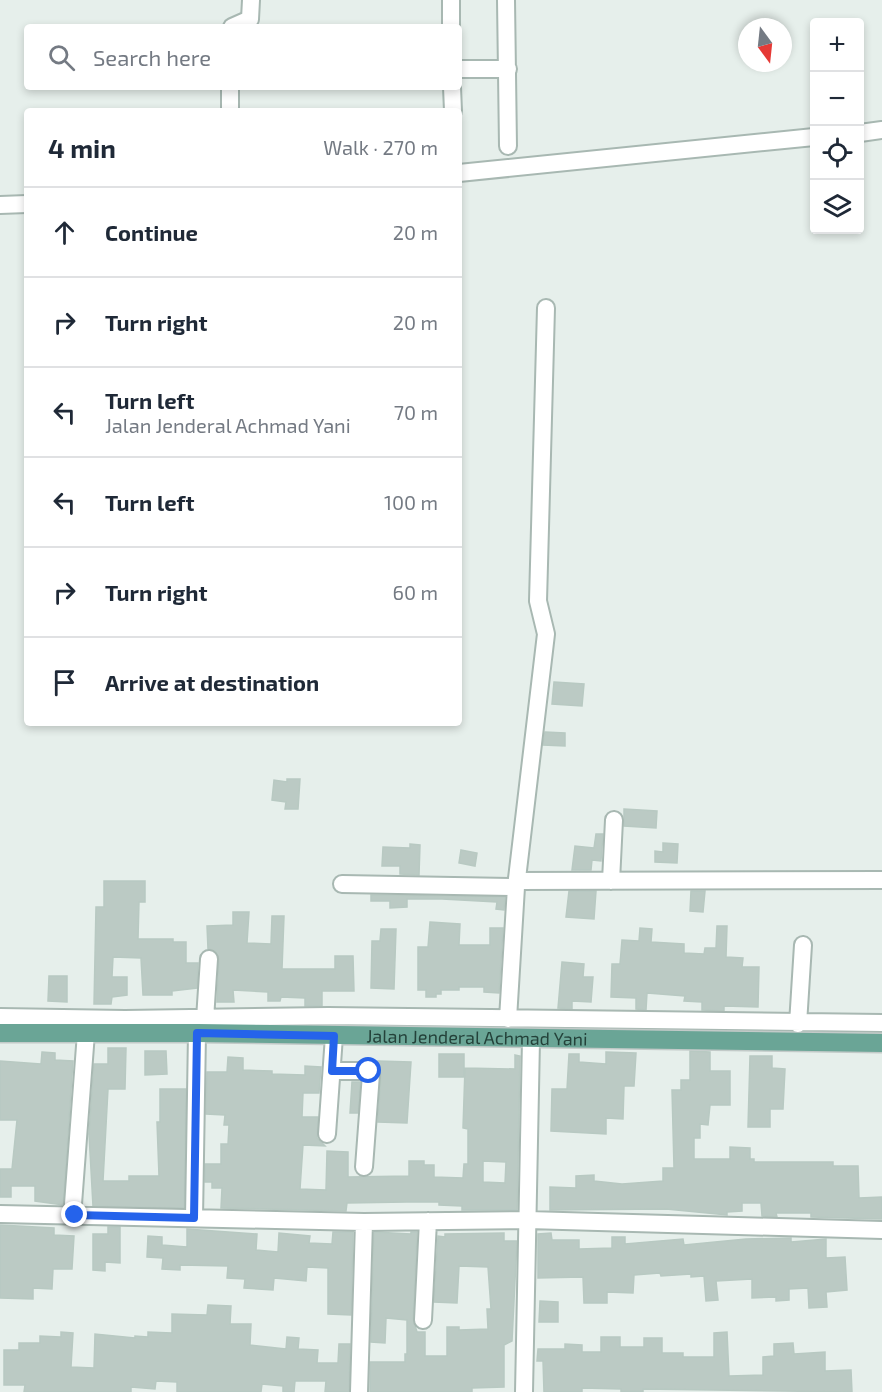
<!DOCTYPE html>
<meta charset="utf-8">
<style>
:root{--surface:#fff;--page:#f2f2f3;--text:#1f2937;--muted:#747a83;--line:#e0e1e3}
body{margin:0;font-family:"Exo 2",sans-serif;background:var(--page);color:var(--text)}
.controls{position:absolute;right:18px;top:18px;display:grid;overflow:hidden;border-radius:6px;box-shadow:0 3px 9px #0003}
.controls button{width:54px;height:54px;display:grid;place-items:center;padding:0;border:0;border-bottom:2px solid var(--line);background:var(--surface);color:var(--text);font:30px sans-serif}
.compass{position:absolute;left:738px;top:18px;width:54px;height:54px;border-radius:50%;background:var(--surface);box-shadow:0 3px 9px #0003;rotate:165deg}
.stop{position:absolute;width:18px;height:18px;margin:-14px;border:4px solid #2563eb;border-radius:50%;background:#fff}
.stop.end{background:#2563eb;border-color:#fff;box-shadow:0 2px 6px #0008}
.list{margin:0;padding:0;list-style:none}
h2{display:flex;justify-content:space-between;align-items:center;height:78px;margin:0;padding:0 24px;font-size:26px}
h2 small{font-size:20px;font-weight:400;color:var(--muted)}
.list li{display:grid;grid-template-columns:39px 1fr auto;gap:18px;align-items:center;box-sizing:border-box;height:90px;padding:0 24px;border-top:2px solid var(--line)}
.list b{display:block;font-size:22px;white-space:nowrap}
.list p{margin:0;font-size:20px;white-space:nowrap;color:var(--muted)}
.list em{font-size:20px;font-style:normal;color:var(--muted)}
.icon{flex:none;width:33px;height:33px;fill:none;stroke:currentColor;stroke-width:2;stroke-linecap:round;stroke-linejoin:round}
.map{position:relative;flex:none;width:882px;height:1392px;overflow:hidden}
.search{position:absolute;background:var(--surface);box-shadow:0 3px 9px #0003;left:24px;top:24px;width:438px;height:66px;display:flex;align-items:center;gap:15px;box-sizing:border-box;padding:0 21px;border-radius:6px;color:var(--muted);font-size:22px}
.panel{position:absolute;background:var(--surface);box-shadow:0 3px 9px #0003;left:24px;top:108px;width:438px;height:618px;border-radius:6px}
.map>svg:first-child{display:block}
.building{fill:#bbcac4;stroke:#b8c9c2;stroke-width:1.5;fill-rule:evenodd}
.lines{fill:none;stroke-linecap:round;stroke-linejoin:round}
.minor-casing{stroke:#a8b8b2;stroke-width:20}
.major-casing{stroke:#c2cac8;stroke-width:21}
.minor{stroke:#fff;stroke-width:16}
.major{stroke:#6aa596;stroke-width:18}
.route{stroke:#2563eb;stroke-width:8}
.labels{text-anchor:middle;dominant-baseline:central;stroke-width:6;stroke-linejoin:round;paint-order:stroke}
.street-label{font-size:18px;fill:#24423a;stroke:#f7fbf9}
</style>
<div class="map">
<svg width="882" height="1392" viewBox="0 0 882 1392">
<rect width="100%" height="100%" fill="#e6efeb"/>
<path class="building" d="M554,682l30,2 -2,22 -30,-2z
M545,732l20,1v13l-22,-1z
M287,779h13l-2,30h-13l1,-7 -14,-2 2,-20 13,2z
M624,809l33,2 -1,17 -32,-2z
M596,834h7l-2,27 -9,-1 -1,10h-19l3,-24 19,2z
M663,843l15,1 -1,19 -22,-1v-11l8,1z
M410,844l10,1 -1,30 -19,-1v-8h-18l1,-19 27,1z
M461,850l16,3 -2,13 -16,-3z
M104,881h41v21h-6l-1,37h35v3h13v21h12l-1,25 -25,3v4h-29l-2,-37 -28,-1 -1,20h15v18l-15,2 -1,7h-17l2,-97h8z
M569,891h27l-2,28 -28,-2z
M691,891h14l-2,21 -13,-1z
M371,895l134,2 -1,13 -8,-1 1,-7 -55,-3h-35v8l-17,1v-7h-19z
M233,912h16l-2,31 24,1 1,-28h12l-2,53h53v-13h18l1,35h-32v15h-17v-8l-24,-1 -1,4h-12v-9l-35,-2 1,12h-17l2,-43 -4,-8 -7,-2 -1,-23 26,-1z
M430,922l30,2 -1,21h31v-17h13l-4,65 -15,-1v-5h-25v3h-18v4h-5v3h-10v-7h-8v-43h10z
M717,926h10l-1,31 17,1 -1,9h17l-1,40 -34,-1v5l-22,-1v-8l-18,-1 1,-5 -38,-3 -1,17 -10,-1v-11l-25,-1 1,-33h8l2,-24 17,1 1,-13 12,1 -1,13 33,2v9l20,1 1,-6h11z
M381,929h15l-2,60 -23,-1 1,-47h8z
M562,962l22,2 -1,13h10l-2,25 -19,-1v8l-14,-1z
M49,976h18v26l-19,-1z
M108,1048h18l-1,41h-17l-5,92h26v-5h30l-2,-54h3v-33h26l-2,119 -91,-2 -4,-72 5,-70h14z
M145,1051h21l1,23 -22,1z
M690,1051l20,1v19h20v34h-20l-2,20 -8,-1v14h-6v21h36v-12l20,1v11h4v3h79v4h25l1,32 23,-1v22l-71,-2v-4h-35l1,4 -15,-1 -1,-13h-19v8l-15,1v3l-61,-6 -116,1v-23l26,1v-12l18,-1v6l28,3 41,-3v-13h11l-2,-78h9v-10h9z
M42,1052l13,1v7l18,1 -10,144 -28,-4v-15h-24v11h-11v-28h12l5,-49h-17v-59l41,3z
M606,1052l30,1 -2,33h-10l-1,33 -17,-1v16l-55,-3 1,-42h15l2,-35h10v8l27,2z
M439,1054h25v23h-25z
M515,1055l5,1 -3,154h-55v-4l-23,-1v-3h-32l-60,1 -1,8 -125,-3 1,-20h-10v-6h-7v-18h16v-20h7l1,-19h-5l1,-10 -19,-1 1,-42h20l1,-15 15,1v12l29,1v3l33,1v-9l16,1 -2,26h-16l-1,24h16l-1,21 8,8 -22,-1 -3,44 26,1 1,-39 21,1v25l61,-1v-15h15v4h10v12l29,1 1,-14h4v-35l-5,-1 2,-60 50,1zM483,1161l23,1 -1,21 -22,-1z
M750,1056h22v12l13,1 -2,40h-13v18h-22z
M378,1061l33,1 -4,61 -29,-1 3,-47z
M352,1082h8l-2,31h-8z
M0,1225l54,3v7l20,1 -2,33h-19l-1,20 -19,-1v11l-33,-1z
M108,1227h12v36l-15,-1v9l-12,-1v-36h15z
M187,1229l70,5 -1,16 22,2 1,-19 31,3 -1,7 23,1 1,-12h20l-2,83 -23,-1v-46l-21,-1 -1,14 -32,-3 -1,12 -29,-2 1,-9 -18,-1 1,-12 -48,-1v5l-18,-1 1,-11 -16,-1 1,-21 14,1v8l25,2z
M374,1232l37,2v-2h6l-4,87 4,13h8v24h22v-29h12v3l29,-1 -1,-20h4l-3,-42 -29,-1 -2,37 -23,-1 4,-66 7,1v-3l59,-1v8h13l-5,100 -8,4v42l-32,1v4h-102v-30h35v-8h2v-34l-21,-2 -1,25 -14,-1z
M551,1233l1,7h27v9l33,-1v-11h13v7l58,-5 1,6 62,-6 45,-1v4l35,-3v19l19,-1 2,33 -21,2 1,15 -18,1 -1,-20 -19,1v11l-13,1v-4l-24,1v-19l-36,2 2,19 -12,1 -2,-25 -13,1v-3l-30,2 -1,-3 -26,2 -1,18 -26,-1v11h-23l-1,-26 -45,1v-44z
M540,1301l18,1v20h-19z
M208,1305l23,1 -1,18h21l-1,21 36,4 1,-12 12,1 -1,11 20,1 -1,13h21l1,-19h11l-1,48h-24l1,-11h-31l-1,11h-11v-6l-21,-2 -1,8h-84v-10l-21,-1 -1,8 -24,-2v5h-107l1,-7h-21v-35h15v-7h21v-7l21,1v-5l12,1 -2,34 23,1 1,-34 40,4v-2l13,1v-5l24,1v-19l35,1z
M727,1332l2,44 34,-1v-18l11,-1v-12l19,-1 1,11 31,-2v19l26,-1 1,22 -209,-3v3h-22v-3l-39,-1v4h-38l-1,-31h-6l1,-12h27v-5l17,1v7h19v-15h19v10h24v-9h18v15h21v4h31v-24z"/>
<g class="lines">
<g class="minor-casing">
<path id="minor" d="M451,0v27
M506,0l2,146
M232,27l18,-8 1,-19
M459,69h49
M230,87v24
M452,87l1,24
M860,133l22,-3
M459,173l355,-36
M0,205l27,-1
M517,881l365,-1
M611,881l3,-61
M342,884l174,3
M0,1017l125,2 203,-3 554,7
M205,1019l4,-60
M508,1019l8,-132 30,-253 -8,-33 8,-293
M798,1024l5,-79
M332,1071h37l2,3 -7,93
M327,1134l7,-98
M73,1204l13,-171
M0,1214l364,8 164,-2 354,10
M194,1218l3,-185
M423,1320l5,-99
M359,1392l5,-170
M524,1392l7,-352"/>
</g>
<g class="major-casing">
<g id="major">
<path id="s1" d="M0,1033h197l685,10"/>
</g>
</g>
<use href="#minor" class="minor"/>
<use href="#major" class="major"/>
</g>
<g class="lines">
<path class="route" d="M75,1215l119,3 3,-185 137,3 -2,35h37"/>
</g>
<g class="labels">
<g class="street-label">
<text stroke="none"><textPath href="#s1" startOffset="477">Jalan Jenderal Achmad Yani</textPath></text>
</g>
</g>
</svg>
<div class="controls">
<button>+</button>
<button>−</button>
<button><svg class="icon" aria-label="locate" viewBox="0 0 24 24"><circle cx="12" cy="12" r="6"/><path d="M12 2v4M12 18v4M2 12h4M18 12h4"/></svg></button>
<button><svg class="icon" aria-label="layers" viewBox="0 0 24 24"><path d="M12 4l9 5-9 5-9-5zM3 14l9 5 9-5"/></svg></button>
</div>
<svg class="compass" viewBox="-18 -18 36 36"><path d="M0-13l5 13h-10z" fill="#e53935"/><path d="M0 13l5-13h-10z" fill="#747a83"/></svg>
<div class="stop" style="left:369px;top:1071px"></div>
<div class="stop end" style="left:75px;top:1215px"></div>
<div class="search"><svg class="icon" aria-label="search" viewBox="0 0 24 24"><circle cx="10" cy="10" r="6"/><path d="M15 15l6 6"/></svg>Search here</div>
<section class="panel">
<h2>4 min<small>Walk · 270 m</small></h2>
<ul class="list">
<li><svg class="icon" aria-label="ahead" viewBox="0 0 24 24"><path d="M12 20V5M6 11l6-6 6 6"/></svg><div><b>Continue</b></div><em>20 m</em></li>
<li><svg class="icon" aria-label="right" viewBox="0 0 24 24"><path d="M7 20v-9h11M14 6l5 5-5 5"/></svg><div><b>Turn right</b></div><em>20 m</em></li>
<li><svg class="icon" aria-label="left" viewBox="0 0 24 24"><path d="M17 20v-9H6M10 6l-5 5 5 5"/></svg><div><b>Turn left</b><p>Jalan Jenderal Achmad Yani</p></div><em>70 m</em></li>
<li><svg class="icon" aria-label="left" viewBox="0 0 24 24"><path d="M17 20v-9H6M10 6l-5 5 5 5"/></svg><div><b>Turn left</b></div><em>100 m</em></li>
<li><svg class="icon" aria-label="right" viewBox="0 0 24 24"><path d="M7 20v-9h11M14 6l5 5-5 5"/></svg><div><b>Turn right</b></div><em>60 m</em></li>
<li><svg class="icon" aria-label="arrive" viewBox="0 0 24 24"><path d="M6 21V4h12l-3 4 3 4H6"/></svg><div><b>Arrive at destination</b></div></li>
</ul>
</section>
</div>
